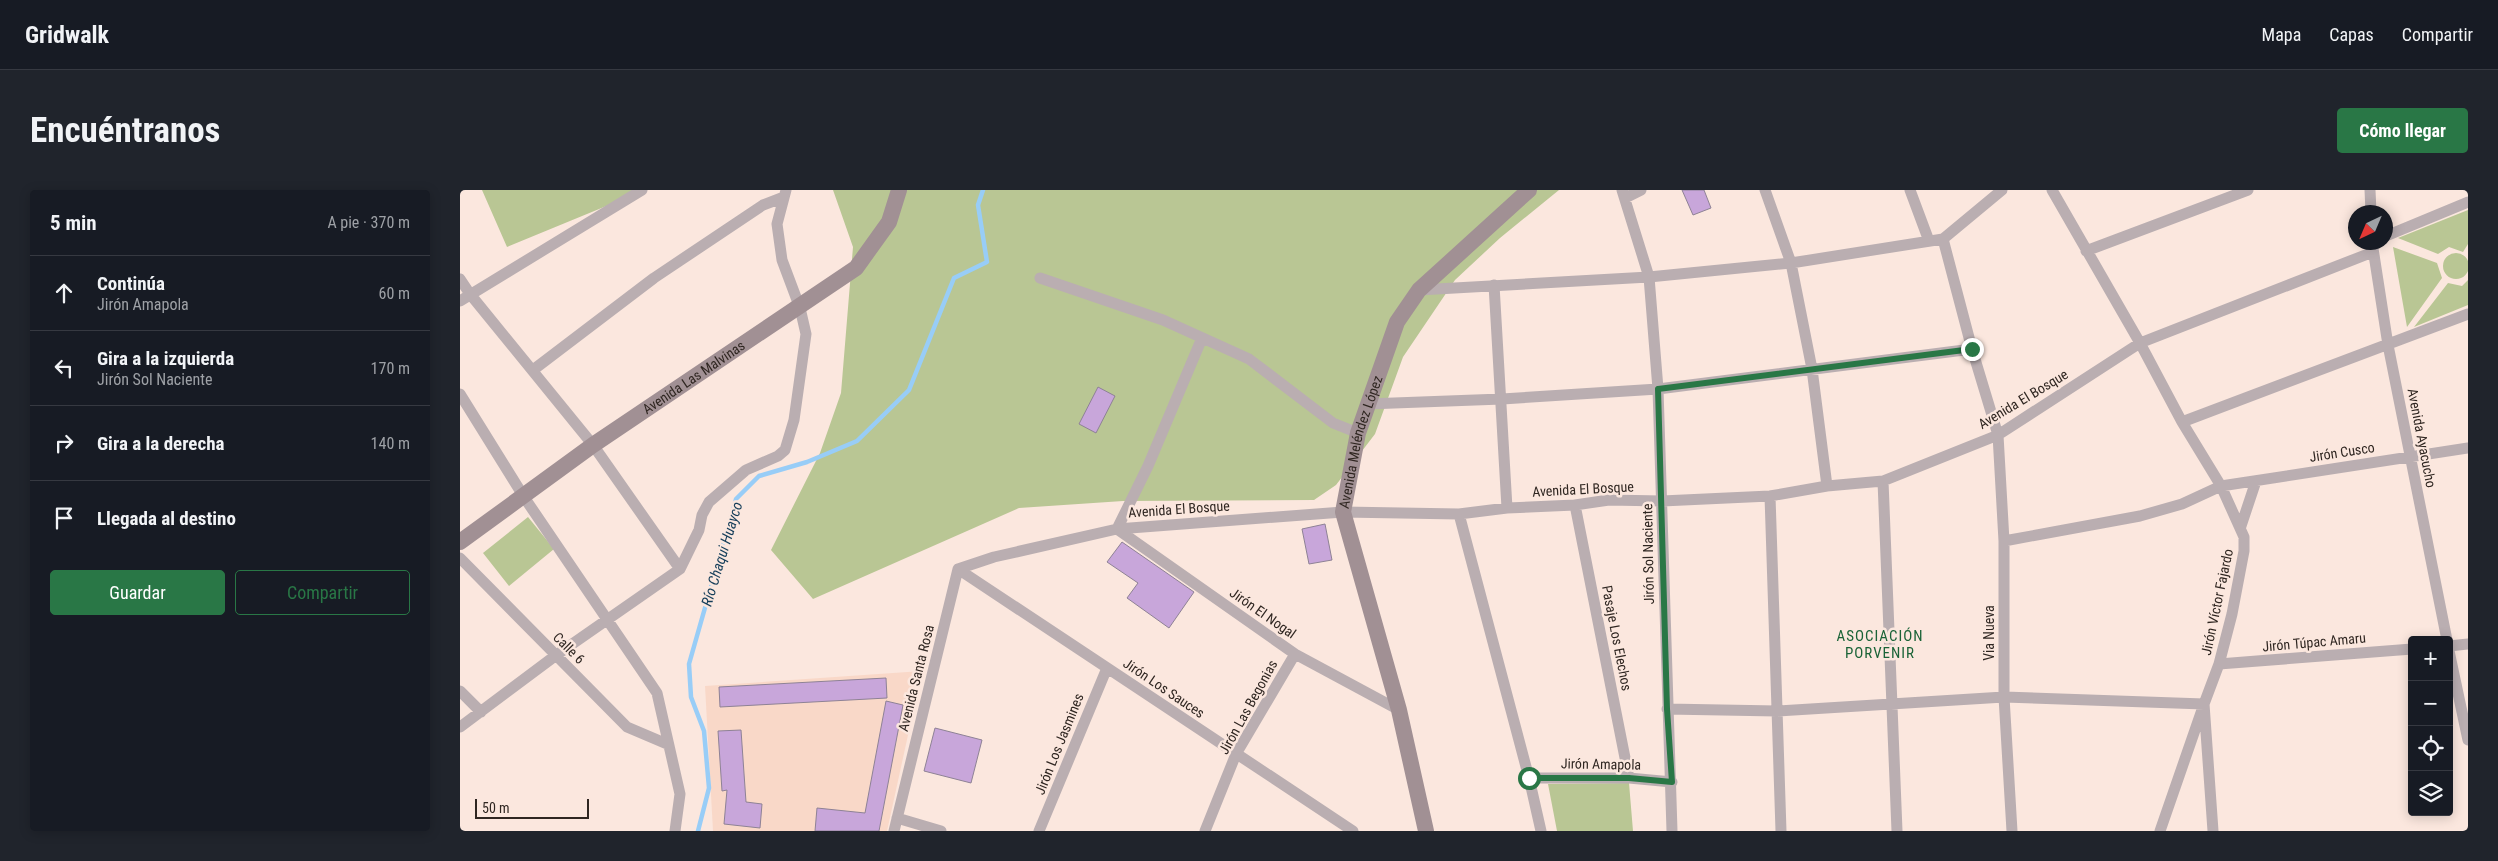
<!DOCTYPE html>
<html lang="es">
<meta charset="utf-8">
<style>
:root{--surface:#171b24;--page:#20242c;--text:#f1f3f6;--muted:#9ea1a6;--line:#363941;--accent:#297746}
body{margin:0;font-family:"Roboto Condensed",sans-serif;background:var(--page);color:var(--text)}
.controls{position:absolute;right:15px;bottom:15px;display:grid;overflow:hidden;border-radius:5px;box-shadow:0 2px 12px #0003}
.controls button{width:45px;height:45px;display:grid;place-items:center;padding:0;border:0;border-bottom:1px solid var(--line);background:var(--surface);color:var(--text);font:25px sans-serif}
.compass{position:absolute;left:1888px;top:15px;width:45px;height:45px;border-radius:50%;background:var(--surface);box-shadow:0 2px 12px #0003;rotate:224deg}
.scale{position:absolute;left:15px;bottom:12px;width:114px;box-sizing:border-box;padding-left:5px;border:2px solid #2f2621;border-top:0;font-size:14px;line-height:18px;white-space:nowrap;color:#2f2621;-webkit-text-stroke:4px #fbe7de;paint-order:stroke}
.stop{position:absolute;width:15px;height:15px;margin:-11px;border:4px solid #297746;border-radius:50%;background:#fff}
.stop.end{background:#297746;border-color:#fff;box-shadow:0 1px 5px #0008}
.list{margin:0;padding:0;list-style:none}
h2{display:flex;justify-content:space-between;align-items:center;height:65px;margin:0;padding:0 20px;font-size:21px}
h2 small{font-size:16px;font-weight:400;color:var(--muted)}
.list li{display:grid;grid-template-columns:32px 1fr auto;gap:15px;align-items:center;box-sizing:border-box;height:75px;padding:0 20px;border-top:1px solid var(--line)}
.list b{display:block;font-size:19px;white-space:nowrap}
.list p{margin:0;font-size:16px;white-space:nowrap;color:var(--muted)}
.list em{font-size:16px;font-style:normal;color:var(--muted)}
.actions{display:flex;gap:10px;padding:15px 20px}
.actions a{flex:1;padding:11px 0;border:1px solid var(--accent);border-radius:5px;text-align:center;font-size:18px;color:var(--accent)}
.actions .main{background:var(--accent);color:#fff}
.icon{flex:none;width:28px;height:28px;fill:none;stroke:currentColor;stroke-width:2;stroke-linecap:round;stroke-linejoin:round}
.map{position:relative;flex:none;width:2008px;height:641px;overflow:hidden;border-radius:5px}
header{display:flex;align-items:center;gap:30px;box-sizing:border-box;height:70px;padding:0 25px;background:var(--surface);border-bottom:1px solid var(--line)}
header strong{font-size:24px}
nav{display:flex;gap:28px;margin-inline-start:auto;font-size:18px}
.intro{display:flex;align-items:center;justify-content:space-between;box-sizing:border-box;height:120px;padding:0 30px}
h1{margin:0;font-size:35px}
.button{padding:12px 22px;border-radius:5px;background:var(--accent);color:#fff;font-size:18px;font-weight:700}
main{display:flex;gap:30px;padding:0 30px}
aside{flex:1;background:var(--surface);border-radius:5px;box-shadow:0 2px 12px #0003}
.map>svg:first-child{display:block}
.built{fill:#f9d8c8}
.green{fill:#b9c694}
.lines{fill:none;stroke-linecap:round;stroke-linejoin:round}
.stream{stroke:#98cdf7;stroke-width:4.5}
.building{fill:#c8a6da;stroke:#8e8295}
.street{stroke:#baaeb1;stroke-width:11}
.secondary{stroke:#a19094;stroke-width:16}
.route{stroke:#297746;stroke-width:6}
.labels{text-anchor:middle;dominant-baseline:central;stroke-width:5;stroke-linejoin:round;paint-order:stroke}
.street-label{font-size:14px;fill:#2f2621;stroke:#fbe7de}
.water-label{font-size:15px;font-style:italic;fill:#143d59;stroke:#fbe7de}
.neighbourhood-label{font-size:15px;letter-spacing:1px;fill:#1a6337;stroke:#fbe7de}
</style>
<header>
<strong>Gridwalk</strong>
<nav><a>Mapa</a><a>Capas</a><a>Compartir</a></nav>
</header>
<div class="intro"><h1>Encuéntranos</h1><a class="button">Cómo llegar</a></div>
<main>
<aside>
<h2>5 min<small>A pie · 370 m</small></h2>
<ul class="list">
<li><svg class="icon" aria-label="ahead" viewBox="0 0 24 24"><path d="M12 20V5M6 11l6-6 6 6"/></svg><div><b>Continúa</b><p>Jirón Amapola</p></div><em>60 m</em></li>
<li><svg class="icon" aria-label="left" viewBox="0 0 24 24"><path d="M17 20v-9H6M10 6l-5 5 5 5"/></svg><div><b>Gira a la izquierda</b><p>Jirón Sol Naciente</p></div><em>170 m</em></li>
<li><svg class="icon" aria-label="right" viewBox="0 0 24 24"><path d="M7 20v-9h11M14 6l5 5-5 5"/></svg><div><b>Gira a la derecha</b></div><em>140 m</em></li>
<li><svg class="icon" aria-label="arrive" viewBox="0 0 24 24"><path d="M6 21V4h12l-3 4 3 4H6"/></svg><div><b>Llegada al destino</b></div></li>
</ul>
<div class="actions"><a class="main">Guardar</a><a>Compartir</a></div>
</aside>
<div class="map">
<svg width="2008" height="641" viewBox="0 0 2008 641">
<rect width="100%" height="100%" fill="#fbe7de"/>
<path class="built" d="M462,481l-35,160h-174l-8,-145z"/>
<path class="green" d="M22,0h157l-18,10 -114,47z
M373,0h726l-59,48 -45,42 -52,77 -28,77 -39,51 -22,15 -191,1 -104,7 -206,91 -42,-49 49,-97 21,-60 12,-146z
M2008,20v34l-5,8 -14,-5 -11,7 -40,-16z
M1933,57l44,16 5,15 -35,49z
M1983 76a13 13 0 1 1 26 0a13 13 0 1 1-26 0Z
M2008,90v25l-54,22 34,-44 14,3z
M68,327l26,32 -45,37 -26,-33z
M1169,593l4,48h-76l-9,-47z"/>
<g class="lines">
<path class="stream" d="M238,641l11,-43 -5,-57 -13,-34 -2,-33 47,-165 23,-23 48,-14 50,-21 52,-51 45,-112 33,-16 -9,-57 5,-15"/>
</g>
<path class="building" d="M1222,0h22l7,18 -18,7z
M638,197l17,9 -19,37 -17,-9z
M865,334l7,36 -23,4 -7,-35z
M662,352l72,50 -25,36 -42,-30 11,-15 -31,-21z
M426,488l1,20 -167,9 -1,-20z
M426,511l17,4 -24,126h-64l2,-23 48,5z
M475,538l47,12 -11,43 -47,-12z
M281,540l5,72 16,2 -2,24 -36,-4 3,-34 -5,1 -4,-60z"/>
<g class="lines">
<path class="street" d="M1162,0l27,87 9,112 14,442
M1305,0l26,73 21,106 15,117
M1450,0l19,51
M1592,0l88,153 42,79 39,64 23,51v14l-12,63 -13,50 -15,40 9,127
M1910,0l1,22
M1165,8l16,-8
M1926,46l82,-34
M1483,49l29,110 26,86 6,106v156l8,134
M1912,52l16,103 59,295
M1626,61l162,-61
M580,88l123,42 86,39 84,64 25,10
M0,89l10,15 123,151 87,124
M1034,95l13,223
M959,100l230,-13 142,-14 152,-24 59,-49
M0,111l182,-111
M742,148l-54,128 -31,63 178,125 104,56
M73,180l121,-92 109,-73 21,-8
M0,204l64,103 133,196 23,101 -5,37
M907,214l135,-5 156,-10 314,-40
M1722,232l286,-108
M1423,291l14,350
M1310,306l11,335
M1115,315l54,273
M999,324l70,264 12,53
M1781,336l15,-45
M1544,351l136,-25 42,-12 39,-18 247,-38
M0,368l167,169 40,17
M498,379l395,262
M1989,456l19,-2
M1989,461l19,89
M1759,474l193,-15
M0,501l21,21
M1207,519l110,2 227,-14 200,7 -44,127
M0,537l95,-71 125,-87 19,-39 3,-15 7,-13 37,-32 32,-14 7,-6 9,-30 12,-86 -6,-26 -18,-48 -5,-36 9,-34
M1069,588h100l43,4
M437,628l44,13
M434,641l64,-262 36,-12 123,-28 226,-17 116,2 48,-6 68,-3 34,-5 53,1 108,-5 57,-10 56,-5 115,-46 142,-92 233,-91
M579,641l68,-163
M745,641l31,-77 59,-100"/>
<g class="secondary">
<path id="s1" d="M0,352l133,-97 263,-177 33,-46 10,-32"/>
<path id="s2" d="M966,641l-27,-121 -56,-198 15,-79 39,-111 22,-32 110,-100"/>
</g>
</g>
<g class="lines">
<path class="route" d="M1069,588h100l43,4 -5,-73 -9,-320 314,-40"/>
</g>
<g class="labels">
<g class="street-label">
<text stroke="none"><textPath href="#s1" startOffset="286">Avenida Las Malvinas</textPath></text>
<text transform="translate(1563 209) rotate(-31)">Avenida El Bosque</text>
<text transform="translate(1962 248) rotate(79)">Avenida Ayacucho</text>
<text stroke="none"><textPath href="#s2" startOffset="402">Avenida Meléndez López</textPath></text>
<text transform="translate(1882 262) rotate(-9)">Jirón Cusco</text>
<text transform="translate(1123 299) rotate(-3)">Avenida El Bosque</text>
<text transform="translate(719 319) rotate(-4)">Avenida El Bosque</text>
<text transform="translate(1188 364) rotate(-91)">Jirón Sol Naciente</text>
<text transform="translate(1757 412) rotate(-78)">Jirón Víctor Fajardo</text>
<text transform="translate(803 423) rotate(35)">Jirón El Nogal</text>
<text transform="translate(1529 443) rotate(-90)">Via Nueva</text>
<text transform="translate(1157 448) rotate(79)">Pasaje Los Elechos</text>
<text transform="translate(1854 452) rotate(-5)">Jirón Túpac Amaru</text>
<text transform="translate(109 458) rotate(45)">Calle 6</text>
<text transform="translate(456 488) rotate(-76)">Avenida Santa Rosa</text>
<text transform="translate(704 498) rotate(34)">Jirón Los Sauces</text>
<text transform="translate(788 517) rotate(-61)">Jirón Las Begonias</text>
<text transform="translate(599 554) rotate(-68)">Jirón Los Jasmines</text>
<text transform="translate(1141 574) rotate(1)">Jirón Amapola</text>
</g>
<g class="water-label">
<text transform="translate(262 364) rotate(-73)">Río Chaqui Huayco</text>
</g>
<g class="neighbourhood-label">
<text x="1420" y="446">ASOCIACIÓN<tspan x="1420" dy="17">PORVENIR</tspan></text>
</g>
</g>
</svg>
<div class="controls">
<button>+</button>
<button>−</button>
<button><svg class="icon" aria-label="locate" viewBox="0 0 24 24"><circle cx="12" cy="12" r="6"/><path d="M12 2v4M12 18v4M2 12h4M18 12h4"/></svg></button>
<button><svg class="icon" aria-label="layers" viewBox="0 0 24 24"><path d="M12 4l9 5-9 5-9-5zM3 14l9 5 9-5"/></svg></button>
</div>
<svg class="compass" viewBox="-18 -18 36 36"><path d="M0-13l5 13h-10z" fill="#e53935"/><path d="M0 13l5-13h-10z" fill="#9ea1a6"/></svg>
<div class="scale">50 m</div>
<div class="stop" style="left:1069px;top:588px"></div>
<div class="stop end" style="left:1512px;top:159px"></div>
</div>
</main>
